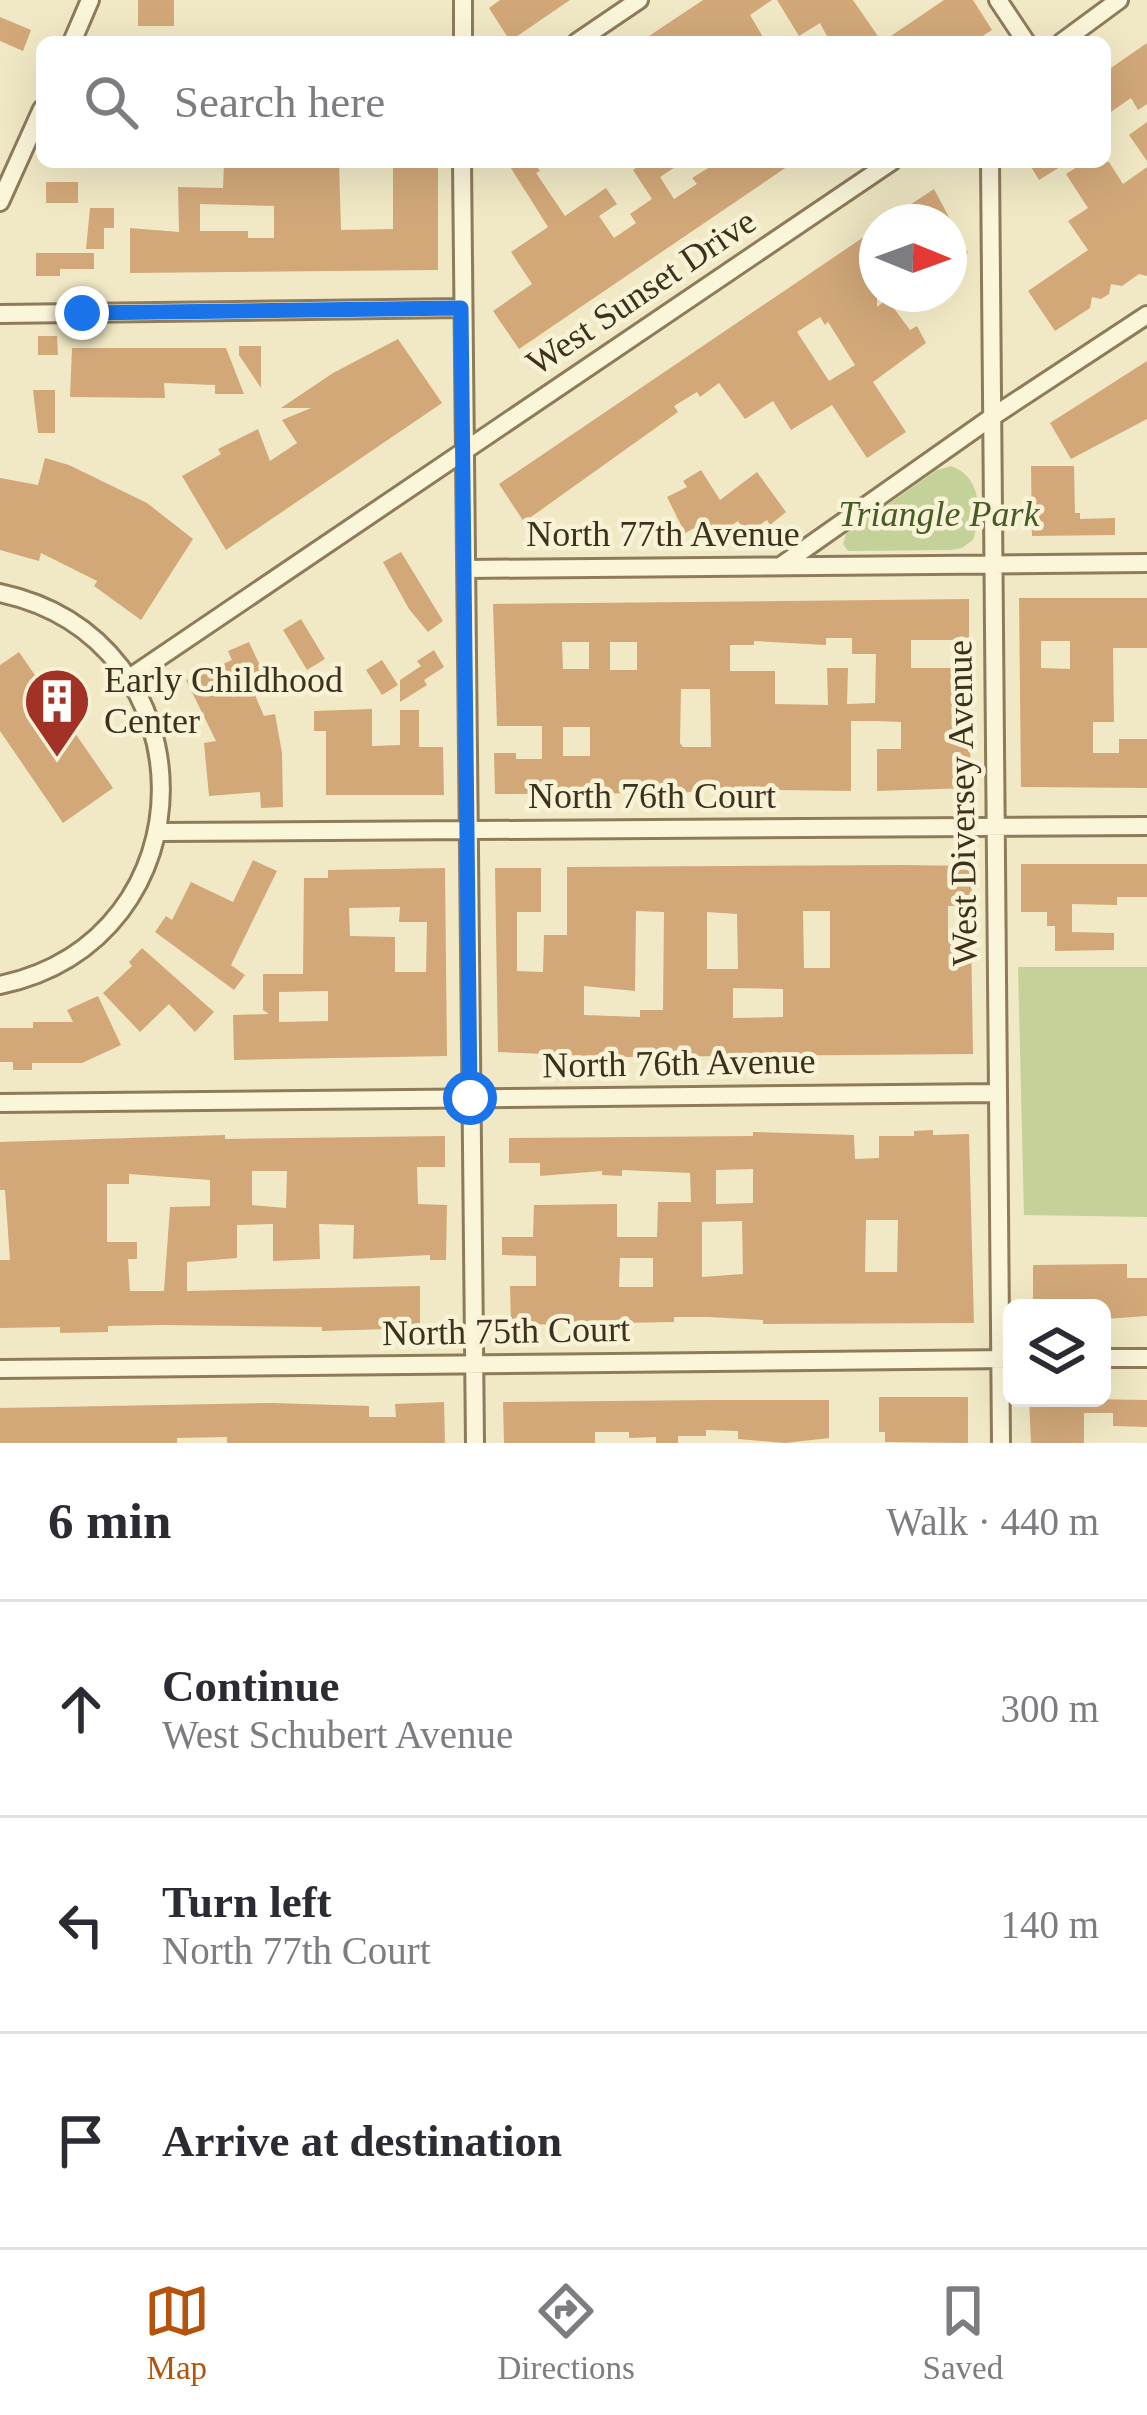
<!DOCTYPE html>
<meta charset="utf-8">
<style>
:root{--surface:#fff;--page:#f7f7f7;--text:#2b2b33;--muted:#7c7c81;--line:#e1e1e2;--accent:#b45309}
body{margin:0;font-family:"Times New Roman",serif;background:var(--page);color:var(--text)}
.controls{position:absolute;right:36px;bottom:36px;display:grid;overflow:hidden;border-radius:18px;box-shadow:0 12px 48px #0002}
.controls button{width:108px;height:108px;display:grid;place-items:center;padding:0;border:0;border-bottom:3px solid var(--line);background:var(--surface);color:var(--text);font:60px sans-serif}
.compass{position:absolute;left:859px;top:204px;width:108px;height:108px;border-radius:50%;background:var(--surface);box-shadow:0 12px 48px #0002;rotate:91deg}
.stop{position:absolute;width:36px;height:36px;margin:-27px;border:9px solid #1a73e8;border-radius:50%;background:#fff}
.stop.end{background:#1a73e8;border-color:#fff;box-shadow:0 3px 12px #0008}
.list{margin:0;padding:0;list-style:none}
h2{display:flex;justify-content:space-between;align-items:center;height:156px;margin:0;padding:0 48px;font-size:51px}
h2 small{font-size:39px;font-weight:400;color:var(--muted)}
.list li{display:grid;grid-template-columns:78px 1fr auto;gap:36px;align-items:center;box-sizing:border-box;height:216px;padding:0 48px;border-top:3px solid var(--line)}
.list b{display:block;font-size:45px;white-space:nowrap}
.list p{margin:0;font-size:39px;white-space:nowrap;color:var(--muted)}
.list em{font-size:39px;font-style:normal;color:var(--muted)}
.icon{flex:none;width:66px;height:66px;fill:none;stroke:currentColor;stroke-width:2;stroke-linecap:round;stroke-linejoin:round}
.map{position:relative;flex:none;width:1147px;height:1443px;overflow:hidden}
.search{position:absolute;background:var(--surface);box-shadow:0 12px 48px #0002;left:36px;right:36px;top:36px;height:132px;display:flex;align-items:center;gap:30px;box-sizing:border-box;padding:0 42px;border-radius:18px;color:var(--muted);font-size:45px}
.sheet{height:804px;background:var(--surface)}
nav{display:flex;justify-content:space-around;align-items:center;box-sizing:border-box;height:168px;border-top:3px solid var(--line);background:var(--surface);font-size:33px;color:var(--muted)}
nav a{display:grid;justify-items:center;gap:6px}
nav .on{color:var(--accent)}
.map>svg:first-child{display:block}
.green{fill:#c4d198}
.building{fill:#d2a879;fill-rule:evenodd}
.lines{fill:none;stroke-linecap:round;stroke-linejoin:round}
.minor-casing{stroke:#8e7b5a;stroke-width:22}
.minor{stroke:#fbf5da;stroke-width:16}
.route{stroke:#1a73e8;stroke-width:15}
.labels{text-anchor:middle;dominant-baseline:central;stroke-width:9;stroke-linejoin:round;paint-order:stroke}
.street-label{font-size:36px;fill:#3d311e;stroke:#f8f2d6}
.park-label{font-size:36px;font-style:italic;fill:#475b24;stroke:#f8f2d6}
.poi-label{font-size:36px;fill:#3d311e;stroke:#f8f2d6;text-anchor:start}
</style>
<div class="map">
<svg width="1147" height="1443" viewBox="0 0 1147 1443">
<rect width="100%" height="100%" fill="#f1e9c5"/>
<path class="green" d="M951,466c31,11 31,47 22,74l-11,8 -12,2 -102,1 -5,-7 3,-10 91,-64z
M1018,967h129v250l-123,-2z"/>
<path class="building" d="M138,0h36v26h-36z
M500,0h70l-60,41 -21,-33z
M703,0h69l-22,15 16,27h-126z
M777,0h76l29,42 62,-42h29l19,30 -19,12h-143l-10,-19 -21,13z
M0,17l31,13 -8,21 -23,-10z
M1147,43v61l-9,6 -7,-12 -26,18v-44z
M1147,122v39l-18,-26z
M224,162h115l2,68 52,-1v-67h45v108l-308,3v-45l49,4 -1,-45 45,1zM200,204l74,2v32h-26v-7h-48z
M507,162h26l7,9 -4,2 29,43 41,-28 11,16 -18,12 15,22 22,-15 -6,-9 22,-15 -19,-29 11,-8h39l-23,15 14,22 23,-15 -5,-6 26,-16h76l-275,187 -26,-38 39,-27 -21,-32 37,-25z
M1028,162h40l-29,18z
M1085,162h24l14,22 24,-17v109l-8,-2 -17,12 -11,-2 -2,10 -8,5 -9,-2 -2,11 -35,23 -27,-40 60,-41 -20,-29 20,-13 -22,-34z
M46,182h32v21h-32z
M934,189l34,64 -19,11v-42h-65z
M90,208h24v20h-10v21h-18z
M877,228v79l10,-8 23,31 7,-4 9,17 -53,39 33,50 -39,26 -35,-53 -41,25 -18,-29 -28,18 -26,-36 -19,14 -3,-5 -23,14 4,6 -154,110 -25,-38zM820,317l5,8 3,-3 27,43 -26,16 -32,-49z
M36,253h58v16h-34v7h-24z
M38,336h19l1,19h-20z
M398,339l44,64 -216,147 -44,-74 39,-22 -3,-5 40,-20 12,32 27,-18 -15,-23 29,-12h-30l52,-35z
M239,346h22v42l-22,-33z
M72,348h154l18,46h-29v-9l-51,-2 1,15 -95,-1z
M1147,361v58l-76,40 -21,-36z
M33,390h22v43h-17z
M45,458l24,7 78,38 46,36 -52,81 -47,-34 3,-5 -56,-28 -2,8 -39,-11v-72l38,7z
M1031,466h43l1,47h5v6l35,-1v17l-83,1z
M701,470l19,30 37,-28 29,40 -16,13 -3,-5 -21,14 -8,-13 -21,14 -9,-14 -23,12 -18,-36 20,-10 -4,-6z
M401,552l42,69 -15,11 -19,-23 -26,-47z
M1019,598h128v50h-34l1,74h-21v31h26v-14h28v49l-126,-1zM1041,641h29v28l-29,-1z
M969,599v41h-58v28h60l-1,120 -93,3v-42h24v-27l-24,-1h-26v70l-144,-2 -24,4 -188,1 -1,-41h22v6h26v-33h-45l-4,-122zM826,638h26v16h24l-1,49 -28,1 1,-36h-21l1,37 -53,-1v-33h-45v-26h24v-4l72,4zM562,642h27v27h-26zM610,642h27v28h-27zM681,689h29l1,58h-28l-3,-4zM563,727h27v29h-27z
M301,619l24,40 -18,11 -24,-40z
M249,642l14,30 -15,7 16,37 11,-2 7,39 1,54 -22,1 -1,-16 -51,4 -5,-53 12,-2 -30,-61 46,-20 -4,-9z
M434,650l10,17 -20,13 3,5 -27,17v-22l21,-14 -4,-5z
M19,652l94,136 -50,35 -63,-92v-66z
M382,660l16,25 -16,10 -16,-25z
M372,709v37l28,-1v-35h19v37h24l1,48h-118v-64h-12v-20z
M253,860l24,11 -46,94 14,10 -11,15 -79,-58 11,-16 6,4 19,-38 42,20z
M1021,864h126v33h-30v8l-45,-1v28l42,1v17l-59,1v-25h-8v-14h-26z
M902,865l69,1 1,39 -24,1v27h23l2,121 -357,3 -118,-5 -3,-184h46v44h-24v59l26,1 1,-37h23v-68zM636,911l28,1 -1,98h-23v7l-56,-2v-29l51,5zM803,911h27v57h-26zM707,912l30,2 1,55h-31zM733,988l50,1v28l-50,1z
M445,868l2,188 -213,4 -1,-45 36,-1 -6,-4v-36h40l1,-96h24v-8zM400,907l-1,15h28l-1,50h-31v-35l-45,-1 -1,-28zM328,991v30l-49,1v-30z
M142,948l72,64 -19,20 -26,-28 -29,28 -37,-39 29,-27 -3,-4z
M98,996l23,49 -39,18h-50v7h-19v-8h-13v-34h33v-6h40l-6,-12z
M933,1130v5l36,-1 5,189 -211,1v-4l-55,-3h-34v5l-163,3 -1,-39h26v-30l-34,-1v-18h31l1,-32 83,-1v33h40l1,-35h33l-1,-29 -68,-3v6l-20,-1v-4l-62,5v-13h-31v-25l244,-2v-4l101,3 1,24 24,-1v-22h35v-5zM753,1169v34l-37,1v-34zM866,1220h32l-1,52h-32zM742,1221l1,53 -41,3v-55zM620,1258h33v29h-34z
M225,1135v4l220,-3v31h-28l1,37 29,1 -1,55h-16v-5l-77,4 1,-34 -35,-1 1,35 -47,2v-37l-36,1v33l-50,4v29l233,-5v42l-98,3v-4l-158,-2 -56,1v6l-48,1v-6l-60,1v-68h10l-5,-70h-5v-48zM252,1171h35l-1,37 -34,-3zM129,1174l81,6v26l-40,1 -6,84h-34l-2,-32h9v-17h-30v-58h22z
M1127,1264v14h20v38l-42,3v-11h-72v-43z
M879,1397h89v46l-83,-1v-10h-6z
M1029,1398l118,2v27l-34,-1v-13h-29v30h-53z
M714,1400h115v38l-44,5 -47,-4v-8l-32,-1v6h-28v7h-22v-6l-27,1v-6h-34v11h-91l-1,-41z
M444,1402l1,41h-218v-6l-50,1v5h-177v-35l273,-5 96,3v11h27l-1,-13z"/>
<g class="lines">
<g class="minor-casing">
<path id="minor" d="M463,0v42
M998,0l28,42
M72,42l18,-42
M577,42l62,-42
M1062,42l57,-42
M462,162l13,1281
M990,162l11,1281
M0,202l42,-93
M0,314l461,-6
M782,565l210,-148 155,-102
M467,569l680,-6
M0,593c214,46 215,346 0,392
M129,678l762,-516
M158,832l989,-6
M0,1103l998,-10
M1102,1358h45
M0,1369l1012,-10"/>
</g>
<use href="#minor" class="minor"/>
</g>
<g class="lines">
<path class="route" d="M82,313l379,-5 9,790"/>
</g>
<defs>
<g id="building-pin" transform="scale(3.45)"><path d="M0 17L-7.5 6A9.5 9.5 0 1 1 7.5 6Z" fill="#a13225" stroke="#f8f2d6"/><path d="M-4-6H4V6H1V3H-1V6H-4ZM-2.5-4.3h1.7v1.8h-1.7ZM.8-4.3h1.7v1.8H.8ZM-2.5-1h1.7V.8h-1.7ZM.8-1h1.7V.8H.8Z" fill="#fff"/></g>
</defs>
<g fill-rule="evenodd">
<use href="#building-pin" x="57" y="701"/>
</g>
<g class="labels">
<g class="street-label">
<text transform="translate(641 292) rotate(-34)">West Sunset Drive</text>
<text x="663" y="534">North 77th Avenue</text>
<text x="652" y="796">North 76th Court</text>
<text transform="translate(962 803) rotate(-91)">West Diversey Avenue</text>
<text transform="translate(679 1063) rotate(-1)">North 76th Avenue</text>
<text transform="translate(506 1331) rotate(-1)">North 75th Court</text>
</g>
<g class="park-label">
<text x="939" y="514">Triangle Park</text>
</g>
<g class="poi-label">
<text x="104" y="680">Early Childhood<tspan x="104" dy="41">Center</tspan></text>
</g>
</g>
</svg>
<div class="controls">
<button><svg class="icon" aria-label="layers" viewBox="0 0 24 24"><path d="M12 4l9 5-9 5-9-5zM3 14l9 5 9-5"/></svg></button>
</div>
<svg class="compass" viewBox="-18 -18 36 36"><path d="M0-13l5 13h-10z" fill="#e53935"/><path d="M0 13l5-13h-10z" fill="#7c7c81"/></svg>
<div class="stop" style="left:470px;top:1098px"></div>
<div class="stop end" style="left:82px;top:313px"></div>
<div class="search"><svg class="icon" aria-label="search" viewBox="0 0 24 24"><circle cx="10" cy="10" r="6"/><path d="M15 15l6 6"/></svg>Search here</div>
</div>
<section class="sheet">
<h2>6 min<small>Walk · 440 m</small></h2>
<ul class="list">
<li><svg class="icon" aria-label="ahead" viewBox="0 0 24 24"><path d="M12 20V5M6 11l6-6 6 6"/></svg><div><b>Continue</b><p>West Schubert Avenue</p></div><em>300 m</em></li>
<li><svg class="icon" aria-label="left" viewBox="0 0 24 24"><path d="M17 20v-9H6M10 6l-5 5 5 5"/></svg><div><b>Turn left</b><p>North 77th Court</p></div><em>140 m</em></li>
<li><svg class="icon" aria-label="arrive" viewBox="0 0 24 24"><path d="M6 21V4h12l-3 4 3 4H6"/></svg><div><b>Arrive at destination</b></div></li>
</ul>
</section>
<nav>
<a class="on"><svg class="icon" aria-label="map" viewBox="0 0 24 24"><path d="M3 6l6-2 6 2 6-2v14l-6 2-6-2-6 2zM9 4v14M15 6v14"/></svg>Map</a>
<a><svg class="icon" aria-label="directions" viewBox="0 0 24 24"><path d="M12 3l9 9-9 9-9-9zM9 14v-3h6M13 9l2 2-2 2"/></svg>Directions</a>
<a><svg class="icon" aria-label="saved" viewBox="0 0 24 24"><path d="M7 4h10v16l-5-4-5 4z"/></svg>Saved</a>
</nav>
